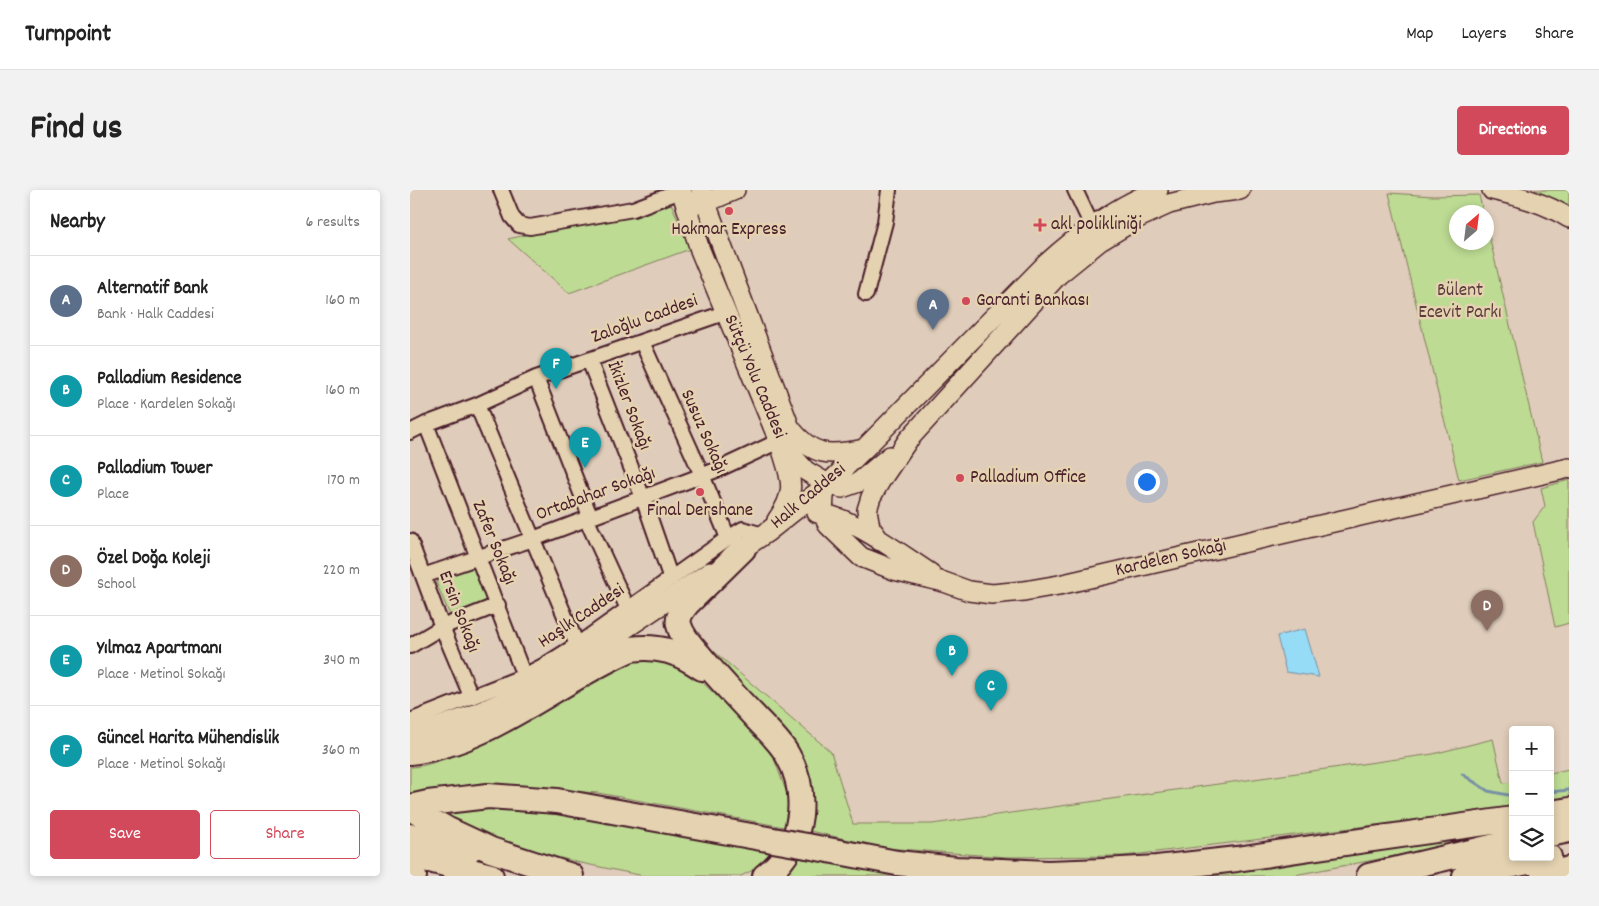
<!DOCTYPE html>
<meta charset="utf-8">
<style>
:root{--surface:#fff;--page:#f2f2f2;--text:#222;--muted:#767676;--line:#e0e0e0;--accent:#d1495b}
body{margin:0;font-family:Dekko,sans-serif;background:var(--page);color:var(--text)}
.controls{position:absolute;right:15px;bottom:15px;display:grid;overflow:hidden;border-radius:5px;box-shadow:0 2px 8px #0003}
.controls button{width:45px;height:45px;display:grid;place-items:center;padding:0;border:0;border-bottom:1px solid var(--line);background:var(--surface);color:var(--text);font:25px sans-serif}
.compass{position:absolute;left:1039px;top:15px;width:45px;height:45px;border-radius:50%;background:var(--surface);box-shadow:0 2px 8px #0003;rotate:28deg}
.you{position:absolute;left:736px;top:291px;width:18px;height:18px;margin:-12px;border:4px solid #fff;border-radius:50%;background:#1a73e8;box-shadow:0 0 0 8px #1a73e833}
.badge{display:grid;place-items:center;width:32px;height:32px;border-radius:50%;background:var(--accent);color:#fff;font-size:16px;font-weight:700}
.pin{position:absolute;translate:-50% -41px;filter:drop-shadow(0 1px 2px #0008)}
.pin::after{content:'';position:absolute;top:26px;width:18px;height:15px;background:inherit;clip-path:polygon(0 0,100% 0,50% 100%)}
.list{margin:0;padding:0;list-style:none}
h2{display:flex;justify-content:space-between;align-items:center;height:65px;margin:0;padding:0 20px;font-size:21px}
h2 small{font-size:16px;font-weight:400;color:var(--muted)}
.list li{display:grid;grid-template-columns:32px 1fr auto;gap:15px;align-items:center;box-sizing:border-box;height:90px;padding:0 20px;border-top:1px solid var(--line)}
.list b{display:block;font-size:19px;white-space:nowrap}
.list p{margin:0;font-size:16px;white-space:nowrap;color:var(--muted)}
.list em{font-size:16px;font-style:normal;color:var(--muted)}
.actions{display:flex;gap:10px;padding:15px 20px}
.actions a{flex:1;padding:11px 0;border:1px solid var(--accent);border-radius:5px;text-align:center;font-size:18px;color:var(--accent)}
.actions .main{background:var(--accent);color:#fff}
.icon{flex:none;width:28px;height:28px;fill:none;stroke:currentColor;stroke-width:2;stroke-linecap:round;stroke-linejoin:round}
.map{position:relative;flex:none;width:1159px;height:686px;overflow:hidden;border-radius:5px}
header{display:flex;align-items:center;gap:30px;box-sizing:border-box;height:70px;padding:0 25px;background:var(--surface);border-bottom:1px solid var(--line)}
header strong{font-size:24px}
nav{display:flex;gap:28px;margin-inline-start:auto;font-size:18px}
.intro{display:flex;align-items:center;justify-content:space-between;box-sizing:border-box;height:120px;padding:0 30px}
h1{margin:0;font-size:35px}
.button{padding:12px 22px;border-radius:5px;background:var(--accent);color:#fff;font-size:18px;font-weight:700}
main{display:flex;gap:30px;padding:0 30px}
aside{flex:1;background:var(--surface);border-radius:5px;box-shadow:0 2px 8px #0003}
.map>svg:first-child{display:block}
.green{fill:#bddb93;stroke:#847d5f}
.water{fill:#96dcf7;stroke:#7890a5}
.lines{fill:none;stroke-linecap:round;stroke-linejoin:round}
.stream{stroke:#7890a5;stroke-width:3}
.street-casing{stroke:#4a1f2b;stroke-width:18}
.secondary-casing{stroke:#4a1f2b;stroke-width:22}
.highway-casing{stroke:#4a1f2b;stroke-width:28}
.street{stroke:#e4d2b0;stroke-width:14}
.secondary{stroke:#e4d2b0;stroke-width:19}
.highway{stroke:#e4d2b0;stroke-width:24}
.highway-bridge-casing{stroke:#4a1f2b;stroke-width:28;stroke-linecap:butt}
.highway-bridge{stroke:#e4d2b0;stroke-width:24}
.poi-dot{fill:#d1495b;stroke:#e4d2b0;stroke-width:2}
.labels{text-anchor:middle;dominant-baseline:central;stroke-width:5;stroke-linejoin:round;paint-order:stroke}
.poi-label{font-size:19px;fill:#4a1f2b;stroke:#e4d2b0;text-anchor:start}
.park-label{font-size:19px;fill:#5b3b3b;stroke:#e4d2b0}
.street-label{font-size:19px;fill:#4a1f2b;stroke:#e4d2b0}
</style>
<header>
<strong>Turnpoint</strong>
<nav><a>Map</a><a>Layers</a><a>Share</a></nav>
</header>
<div class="intro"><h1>Find us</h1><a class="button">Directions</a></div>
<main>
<aside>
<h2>Nearby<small>6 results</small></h2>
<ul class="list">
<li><span class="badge" style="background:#5c6f8a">A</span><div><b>Alternatif Bank</b><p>Bank · Halk Caddesi</p></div><em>160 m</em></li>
<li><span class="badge" style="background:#0f9aa8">B</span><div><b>Palladium Residence</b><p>Place · Kardelen Sokağı</p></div><em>160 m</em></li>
<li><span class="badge" style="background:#0f9aa8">C</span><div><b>Palladium Tower</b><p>Place</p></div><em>170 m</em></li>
<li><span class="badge" style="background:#8d6e63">D</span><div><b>Özel Doğa Koleji</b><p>School</p></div><em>220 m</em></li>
<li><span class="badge" style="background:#0f9aa8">E</span><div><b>Yılmaz Apartmanı</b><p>Place · Metinol Sokağı</p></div><em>340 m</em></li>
<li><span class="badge" style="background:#0f9aa8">F</span><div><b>Güncel Harita Mühendislik</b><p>Place · Metinol Sokağı</p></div><em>360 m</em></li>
</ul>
<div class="actions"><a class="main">Save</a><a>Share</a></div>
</aside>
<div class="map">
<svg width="1159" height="686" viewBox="0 0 1159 686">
<rect width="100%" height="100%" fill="#dfccba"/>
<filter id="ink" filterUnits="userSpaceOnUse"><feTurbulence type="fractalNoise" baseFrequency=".02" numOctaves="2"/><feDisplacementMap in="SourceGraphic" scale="10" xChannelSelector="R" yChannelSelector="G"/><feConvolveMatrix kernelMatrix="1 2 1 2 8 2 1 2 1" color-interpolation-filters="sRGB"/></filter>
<g filter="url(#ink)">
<path class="green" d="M1111,0h48v16l-19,-9z
M979,3l44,3 46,-1 4,17h-27v30h30l1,-15 55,235 -83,18z
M261,13l19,46 -121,44 -61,-54z
M1159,290v143l-14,4 -22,-105 12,-16 -4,-18z
M61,372l22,41 -41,17 -16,-38z
M278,439l143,123 22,72h79l501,-70 60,-15 10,44 10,-1v26l-389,48 -117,1 -122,-9 -75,-17 -1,-36z
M225,466l39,6 28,20 56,53 15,21 16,43 -5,28 -186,-34 -111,-8 -43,3 -34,6v-27c22,0 51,-16 71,-26 53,-26 103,-54 154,-85z
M1159,579v30l-19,3v-29z
M108,616l254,43 -13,18 -18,9h-97l-68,-14 -82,-22 -58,-25z
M1054,643l19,3 -14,6 -180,34h-139l210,-23z
M391,664l132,22h-149z"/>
<path class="water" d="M895,439l14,48 -33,-5 -9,-36z"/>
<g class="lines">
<path class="stream" d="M1052,584l26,17 25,5
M1140,602l19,-2"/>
<g class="street-casing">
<path id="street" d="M91,0l11,27 7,8 11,2 103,-18 48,-18
M665,0l17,36
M456,104l19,-72 4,-32
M232,152l60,133 26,63
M179,170l54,138 28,81
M126,188l54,138
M67,215l100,240
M16,234l98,252
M0,242l16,-8 51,-19 59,-27 191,-66
M176,328l42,91
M0,351l32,86 29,69
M13,386l110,-37 186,-70 60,-28
M0,456l32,-19 56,-22
M0,531l114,-45 21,-11 32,-20 151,-107 15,-9 20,6"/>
</g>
<g class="secondary-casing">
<path id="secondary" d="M271,0l19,60 79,191 27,30 22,13 14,4 17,-6 31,-26
M291,0l89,238c23,29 39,28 74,21
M1082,0c27,6 53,13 77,28
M284,14l11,-1 30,-13
M418,294l-4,12 -1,18 5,11 33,32 33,13 50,12 25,9 23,3 32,-3 35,-6 510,-117
M407,323c35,3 83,41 113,60
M367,330c21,-29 14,-41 4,-73
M470,351l-10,-14 -3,-17 4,-13 10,-17 27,-40 150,-165 42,-34 38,-23 31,-14 44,-11 27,-3
M322,366l34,-23 62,-49 36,-35 182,-185c33,-30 70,-58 112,-74
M0,547l63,-22 25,-11 83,-46 129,-86"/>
</g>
<g class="highway-casing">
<path id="highway" d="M333,359l-56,55c-5,6 -10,13 -8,21 3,12 13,22 21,31 18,22 37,42 56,62 11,12 25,24 32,38 11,19 14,38 12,59 -3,25 -15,46 -35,61
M0,562c80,-8 148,-72 221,-103 28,-4 48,3 71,19
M0,617l18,-4 60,-7 69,5 216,39
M0,618l38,22 43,20 80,26
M1140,623l19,-3
M1140,644l19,-4
M0,646l58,15
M397,656l90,17 59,6 92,4 56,-2 53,-3 80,-9 67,-10 209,-30
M0,665l81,21
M0,685l4,1
M959,686l144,-34
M1055,686l84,-19
M1133,686l26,-7"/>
</g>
<use href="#street" class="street"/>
<use href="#secondary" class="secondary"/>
<use href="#highway" class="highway"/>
<g class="highway-bridge-casing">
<path id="highway-bridge" d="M363,650l34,6"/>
</g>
<use href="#highway-bridge" class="highway-bridge"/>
</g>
</g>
<g class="poi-dot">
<circle cx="319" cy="21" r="5"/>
<path d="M627.5 27.5h5v5h5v5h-5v5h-5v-5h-5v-5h5z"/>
<circle cx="556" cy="111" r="5"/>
<circle cx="550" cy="288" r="5"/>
<circle cx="290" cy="302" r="5"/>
</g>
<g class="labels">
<g class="poi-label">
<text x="641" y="35">akl polikliniği</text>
<text x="319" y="40" text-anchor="middle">Hakmar Express</text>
<text x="566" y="111">Garanti Bankası</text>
<text x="560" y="288">Palladium Office</text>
<text x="290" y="321" text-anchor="middle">Final Dershane</text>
</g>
<g class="park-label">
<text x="1050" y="101">Bülent<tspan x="1050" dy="22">Ecevit Parkı</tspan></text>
</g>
<g class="street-label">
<text transform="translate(235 130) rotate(-20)">Zaloğlu Caddesi</text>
<text transform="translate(344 187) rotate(67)">Sütçü Yolu Caddesi</text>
<text transform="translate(218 216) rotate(69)">İkizler Sokağı</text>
<text transform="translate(293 242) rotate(66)">Susuz Sokağı</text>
<text transform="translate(186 305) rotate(-20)">Ortabahar Sokağı</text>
<text transform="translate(399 307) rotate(-40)">Halk Caddesi</text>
<text transform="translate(83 353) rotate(68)">Zafer Sokağı</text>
<text transform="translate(761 369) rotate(-13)">Kardelen Sokağı</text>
<text transform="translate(48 422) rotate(69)">Ersin Sokağı</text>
<text transform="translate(172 427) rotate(-34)">Haşlk Caddesi</text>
</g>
</g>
</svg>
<div class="controls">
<button>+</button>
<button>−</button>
<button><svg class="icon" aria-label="layers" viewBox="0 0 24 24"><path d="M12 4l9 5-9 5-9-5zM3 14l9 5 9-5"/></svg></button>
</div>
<svg class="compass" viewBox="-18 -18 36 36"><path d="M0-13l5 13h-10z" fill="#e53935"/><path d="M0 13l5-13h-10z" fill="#767676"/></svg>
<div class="you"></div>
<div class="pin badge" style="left:523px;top:140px;background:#5c6f8a">A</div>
<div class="pin badge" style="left:542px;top:486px;background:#0f9aa8">B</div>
<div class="pin badge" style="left:581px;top:521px;background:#0f9aa8">C</div>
<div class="pin badge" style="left:1077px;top:441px;background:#8d6e63">D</div>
<div class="pin badge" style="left:175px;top:278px;background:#0f9aa8">E</div>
<div class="pin badge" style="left:146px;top:199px;background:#0f9aa8">F</div>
</div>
</main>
